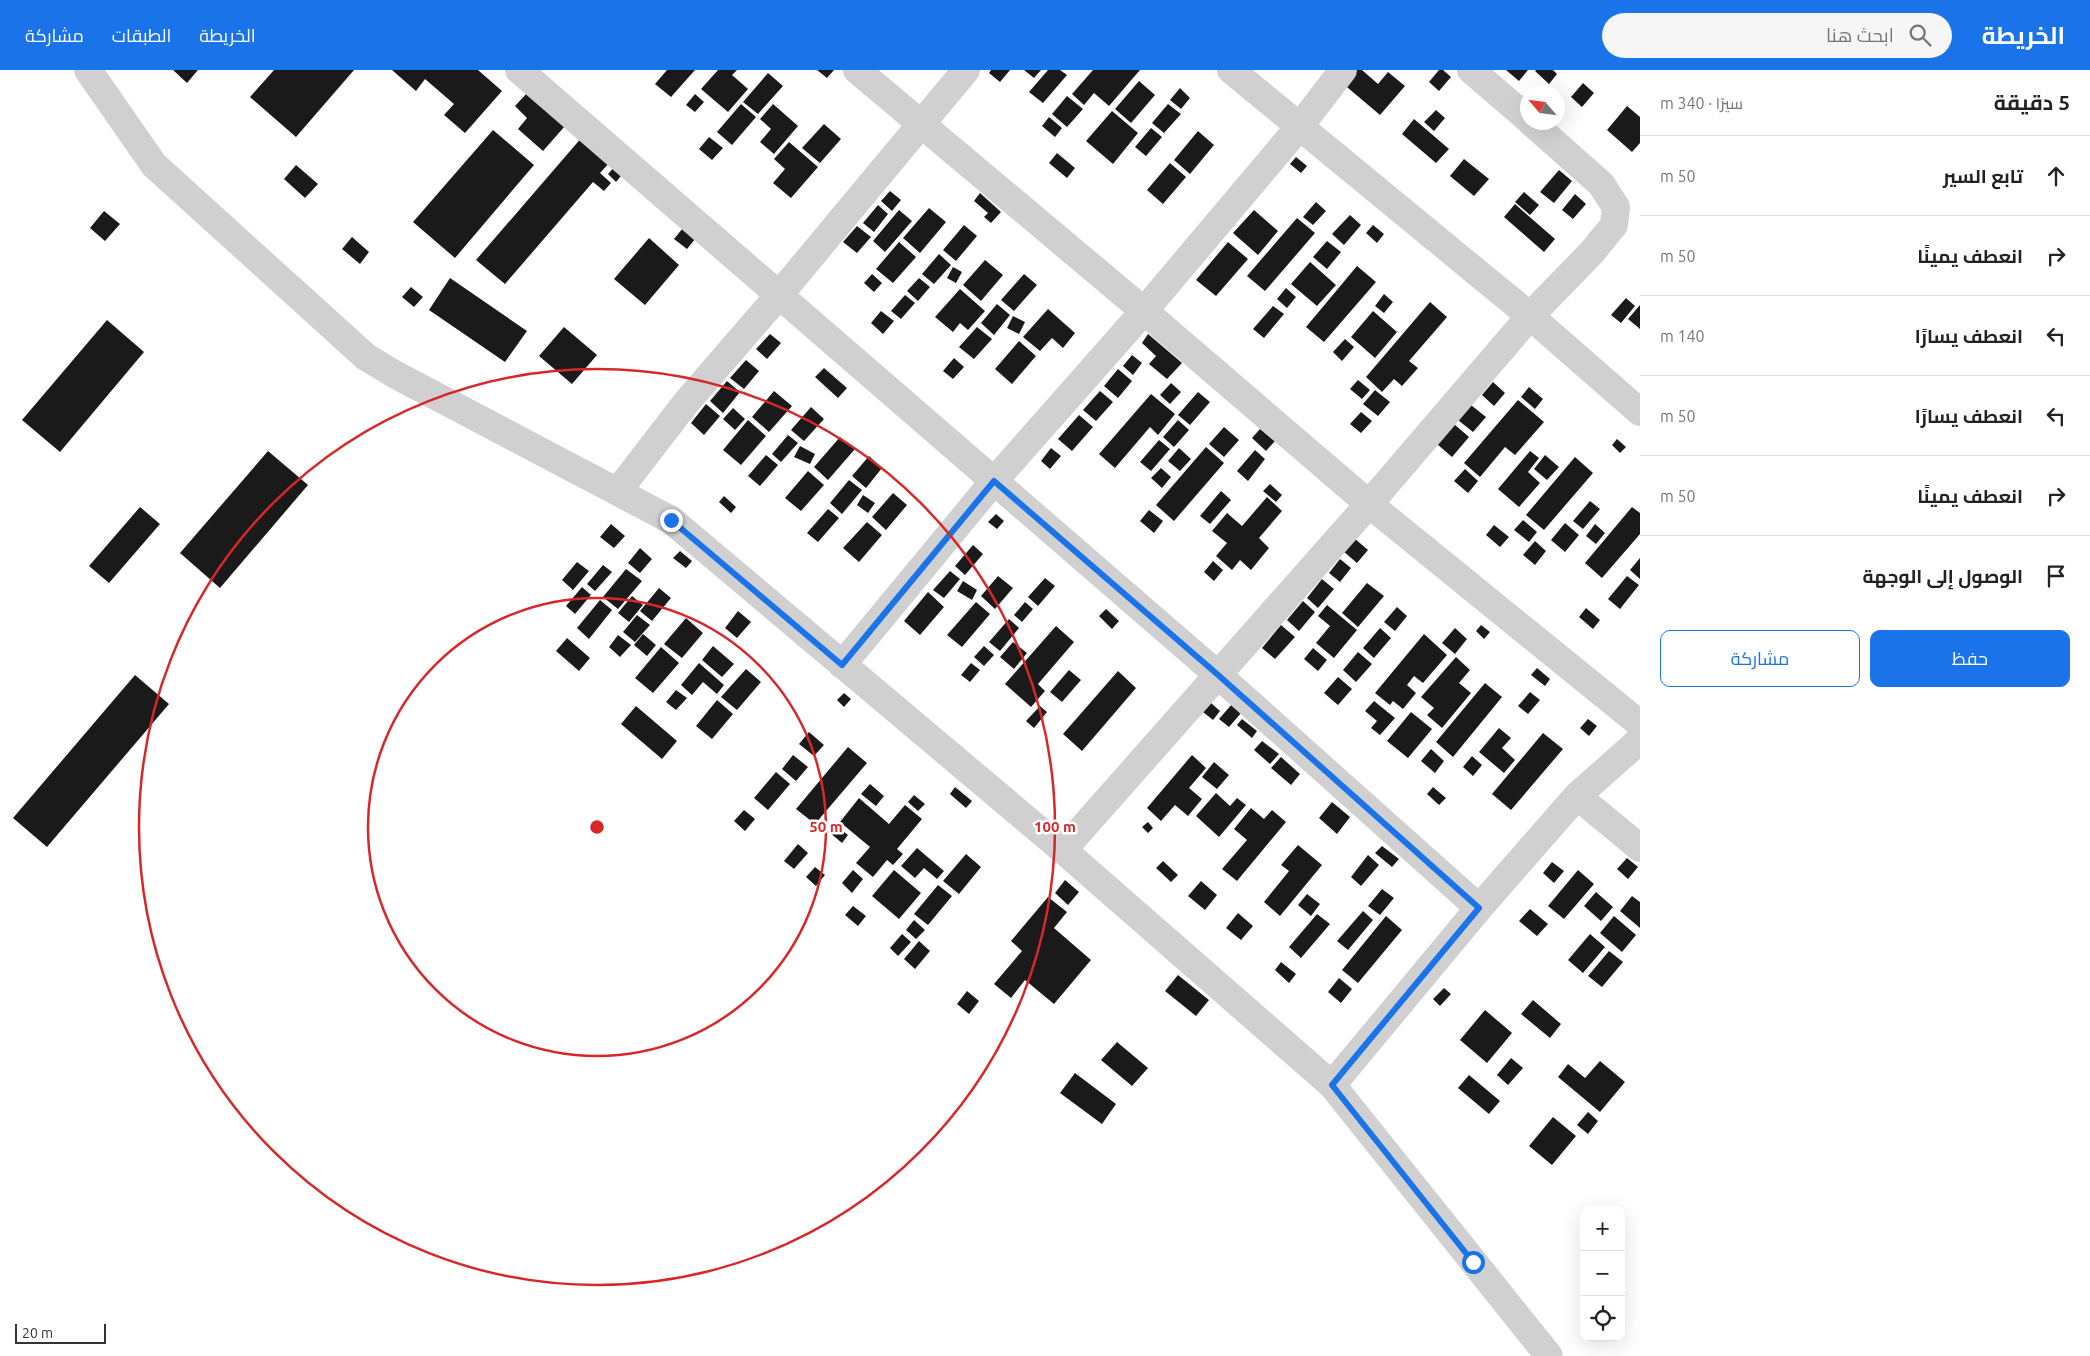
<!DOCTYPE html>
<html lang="ar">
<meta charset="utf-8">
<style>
:root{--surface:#fff;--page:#f6f6f6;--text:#222;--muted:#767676;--line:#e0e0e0;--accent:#1a73e8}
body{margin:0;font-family:Ubuntu,Cairo,sans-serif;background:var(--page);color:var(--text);direction:rtl}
.controls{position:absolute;right:15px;bottom:15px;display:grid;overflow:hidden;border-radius:10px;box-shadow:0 5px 20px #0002}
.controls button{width:45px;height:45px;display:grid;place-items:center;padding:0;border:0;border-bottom:1px solid var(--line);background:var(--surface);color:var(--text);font:25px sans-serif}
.compass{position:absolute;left:1520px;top:15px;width:45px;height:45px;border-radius:50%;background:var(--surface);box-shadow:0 5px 20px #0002;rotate:298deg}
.scale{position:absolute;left:15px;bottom:12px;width:91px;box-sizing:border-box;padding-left:5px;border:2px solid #333;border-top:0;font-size:14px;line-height:18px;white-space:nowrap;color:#333;-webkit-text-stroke:4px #fff;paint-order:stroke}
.stop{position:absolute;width:15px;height:15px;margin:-11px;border:4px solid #1a73e8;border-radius:50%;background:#fff}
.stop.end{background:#1a73e8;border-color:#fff;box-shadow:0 1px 5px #0008}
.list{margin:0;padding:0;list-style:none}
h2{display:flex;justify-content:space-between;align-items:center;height:65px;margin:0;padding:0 20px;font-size:21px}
h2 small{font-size:16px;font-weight:400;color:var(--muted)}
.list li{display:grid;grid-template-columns:32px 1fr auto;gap:15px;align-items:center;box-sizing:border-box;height:80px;padding:0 20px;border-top:1px solid var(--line)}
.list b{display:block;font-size:19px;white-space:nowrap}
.list em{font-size:16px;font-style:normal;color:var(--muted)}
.actions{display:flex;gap:10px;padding:15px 20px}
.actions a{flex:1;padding:11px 0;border:1px solid var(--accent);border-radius:10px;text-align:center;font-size:18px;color:var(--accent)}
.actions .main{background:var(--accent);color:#fff}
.icon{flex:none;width:28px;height:28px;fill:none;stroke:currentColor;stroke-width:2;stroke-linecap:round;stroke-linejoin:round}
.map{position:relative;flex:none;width:1640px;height:1286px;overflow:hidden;direction:ltr}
header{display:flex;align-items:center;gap:30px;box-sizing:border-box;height:70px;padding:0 25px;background:var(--accent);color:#fff}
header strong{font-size:24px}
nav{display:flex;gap:28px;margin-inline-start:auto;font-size:18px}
.search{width:350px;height:45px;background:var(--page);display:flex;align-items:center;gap:12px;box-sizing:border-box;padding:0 18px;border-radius:28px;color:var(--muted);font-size:19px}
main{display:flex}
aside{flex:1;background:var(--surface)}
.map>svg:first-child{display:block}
.building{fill:#1a1a1a}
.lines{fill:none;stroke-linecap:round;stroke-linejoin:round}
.street{stroke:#d0d0d0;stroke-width:28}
.route{stroke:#1a73e8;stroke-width:6}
.ring{fill:none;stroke:#d62828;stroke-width:2.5}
.centre{fill:#d62828;stroke:#fff;stroke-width:2.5}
.ring-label{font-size:15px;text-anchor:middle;font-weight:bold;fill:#d62828;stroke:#fff;stroke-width:5;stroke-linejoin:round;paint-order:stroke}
</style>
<header>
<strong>الخريطة</strong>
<div class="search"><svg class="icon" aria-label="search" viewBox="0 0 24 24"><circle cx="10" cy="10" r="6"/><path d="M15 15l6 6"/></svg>ابحث هنا</div>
<nav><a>الخريطة</a><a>الطبقات</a><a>مشاركة</a></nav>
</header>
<main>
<aside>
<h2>5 دقيقة<small>سيرًا · 340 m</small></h2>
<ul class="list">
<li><svg class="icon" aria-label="ahead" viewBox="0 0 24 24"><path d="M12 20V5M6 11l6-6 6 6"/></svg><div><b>تابع السير</b></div><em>50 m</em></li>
<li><svg class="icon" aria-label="right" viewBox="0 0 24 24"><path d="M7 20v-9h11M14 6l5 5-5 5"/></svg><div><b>انعطف يمينًا</b></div><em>50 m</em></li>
<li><svg class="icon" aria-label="left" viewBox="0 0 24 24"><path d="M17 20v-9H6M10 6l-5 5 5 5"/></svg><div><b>انعطف يسارًا</b></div><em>140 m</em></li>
<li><svg class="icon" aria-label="left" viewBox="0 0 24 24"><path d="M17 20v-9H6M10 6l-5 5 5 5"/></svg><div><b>انعطف يسارًا</b></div><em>50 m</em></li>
<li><svg class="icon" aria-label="right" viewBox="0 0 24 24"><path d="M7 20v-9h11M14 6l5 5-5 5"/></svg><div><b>انعطف يمينًا</b></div><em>50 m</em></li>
<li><svg class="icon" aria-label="arrive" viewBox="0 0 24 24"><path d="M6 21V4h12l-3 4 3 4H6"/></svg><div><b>الوصول إلى الوجهة</b></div></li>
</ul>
<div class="actions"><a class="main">حفظ</a><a>مشاركة</a></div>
</aside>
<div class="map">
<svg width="1640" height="1286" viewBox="0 0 1640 1286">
<rect width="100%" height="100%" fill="#fff"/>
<path class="building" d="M173,0h25l-11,13z
M274,0h80l-58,67 -46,-40z
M392,0h86l24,21 -37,42 -21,-18 10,-11 -29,-25 -9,12z
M667,0h28l-24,27 -16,-13z
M718,0h19l-5,5 16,14 -20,23 -27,-23z
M817,0h17l-7,8z
M991,0h19l-10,12 -11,-9z
M1024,0h17l-7,8z
M1048,0h12l7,5 -24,28 -14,-11z
M1093,0h47l-31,36 -15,-13 -10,12 -12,-11z
M1351,0h11l16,14 10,-12 17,14 -25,29 -39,-33z
M1439,0h4l8,7 -12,14 -10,-9z
M1506,0h22l-9,11z
M1536,0h17l4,4 -8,10 -14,-13z
M768,3l15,13 -25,28 -15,-12z
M1139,11l16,14 -24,28 -16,-14z
M1583,13l11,10 -12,14 -11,-10z
M1180,18l10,10 -9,11 -11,-9z
M527,23l38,33 -22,25 -25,-22 9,-11 -12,-12z
M695,24l9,8 -9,10 -9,-7z
M1067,26l16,13 -16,18 -15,-13z
M741,34l15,13 -24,28 -15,-13z
M773,34l25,22 -24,28 -14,-12 11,-13 -11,-10z
M1168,34l13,10 -17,19 -12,-10z
M1627,36l13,11v26l-8,9 -25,-22z
M1436,40l9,8 -11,13 -10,-9z
M1112,41l26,22 -25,31 -27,-23z
M1049,47l13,11 -7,9 -13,-11z
M1414,49l35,30 -13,14 -34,-29z
M824,54l17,15 -21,24 -18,-15z
M1151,58l11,9 -16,19 -11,-9z
M493,60l41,35 -79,93 -42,-36z
M1198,61l16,14 -24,29 -16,-14z
M583,66l28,25 -11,12 11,10 -7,8 -11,-9 -88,102 -29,-24z
M709,67l14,11 -11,12 -13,-11z
M789,72l29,25 -27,31 -18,-15 12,-14 -11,-10z
M1057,83l18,15 -8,10 -18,-15z
M1296,87l11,9 -6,7 -11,-9z
M1464,89l25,20 -15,17 -24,-20z
M1170,93l16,14 -23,27 -16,-14z
M617,94l8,7 -9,11 -8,-8z
M296,95l22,19 -13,14 -21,-19z
M1559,100l13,11 -18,22 -14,-11z
M890,121l11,9 -9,11 -11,-10z
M1524,122l15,13 -9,10 -15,-13z
M980,123l21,19 -10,11 -7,-6 4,-4 -14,-12z
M1575,124l11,10 -13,15 -11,-9z
M1316,132l10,9 -13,14 -10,-8z
M1515,134l40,35 -11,13 -40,-35z
M878,135l10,9 -14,18 -11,-9z
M929,138l17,14 -26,31 -17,-15z
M899,140l13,11 -27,31 -12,-11z
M1254,140l24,21 -20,24 -25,-22z
M104,141l16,13 -15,17 -15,-13z
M1350,145l11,10 -17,20 -12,-11z
M1297,148l18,15 -50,58 -18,-15z
M687,153l13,10 -13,16 -13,-10z
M964,155l13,11 -21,25 -13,-11z
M1373,155l11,9 -7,9 -11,-10z
M857,156l14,11 -14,16 -14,-11z
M352,167l17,15 -9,12 -18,-15z
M649,168l30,27 -34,40 -31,-26z
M1327,171l14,11 -14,17 -14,-12z
M899,172l17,15 -23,26 -17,-14z
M1228,172l20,17 -32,37 -20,-16z
M939,184l12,11 -17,19 -12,-10z
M985,190l18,15 -22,26 -18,-16z
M1310,192l26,23 -19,21 -26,-22z
M1357,196l19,16 -52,60 -18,-15z
M953,197l9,5 -6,11 -9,-5z
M872,204l10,9 -8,9 -10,-9z
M1024,204l13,11 -23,26 -13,-11z
M450,208l77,53 -22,31 -76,-52z
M919,208l11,9 -12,14 -11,-10z
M411,217l12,10 -9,10 -12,-10z
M1286,218l10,9 -9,11 -10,-9z
M960,219l25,22 -17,19 -8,-7 -7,9 -18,-15z
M1384,224l9,8 -9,11 -9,-7z
M905,225l10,8 -14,16 -10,-8z
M1626,228l9,8 -14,17 -10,-8z
M1430,232l17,15 -38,44 9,7 -16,18 -8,-7 -12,13 -16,-15z
M997,234l13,11 -16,20 -13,-12z
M1640,235v24l-12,-10z
M1273,236l11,8 -20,24 -11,-9z
M1048,239l27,24 -12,15 -11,-10 -12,13 -17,-14z
M881,241l13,10 -11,13 -12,-11z
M1373,241l24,21 -22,26 -24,-21z
M1013,246l12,6 -6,12 -12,-6z
M107,250l37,32 -84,100 -38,-32z
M564,257l33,28 -25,29 -33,-28z
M977,257l15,12 -18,20 -15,-12z
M770,264l11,9 -14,16 -11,-10z
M1148,264l34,29 -15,16 -18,-15 7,-8 -14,-13z
M1345,269l9,8 -12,14 -9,-9z
M1019,271l17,15 -24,28 -17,-15z
M1132,285l10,8 -9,12 -10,-9z
M954,288l10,9 -11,12 -10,-8z
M746,290l13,11 -15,18 -14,-11z
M824,298l23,20 -9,10 -23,-21z
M1118,299l14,12 -14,17 -14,-12z
M1358,310l12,10 -8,9 -12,-10z
M727,311l13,11 -17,21 -13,-12z
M1493,312l12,11 -11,13 -12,-11z
M1171,313l10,9 -11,12 -10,-9z
M1529,317l14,12 -8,10 -14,-12z
M1375,320l15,12 -12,14 -15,-12z
M774,321l18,15 -23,26 -17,-15z
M1100,321l13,11 -17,19 -13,-11z
M1198,322l12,10 -20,23 -12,-10z
M1151,324l24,20 -17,21 -8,-8 -35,41 -16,-14z
M1518,330l26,22 -29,33 -10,-8 -25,30 -16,-14z
M706,334l14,12 -16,19 -13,-12z
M1471,335l15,12 -13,15 -15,-12z
M811,337l13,12 -20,22 -13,-11z
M733,338l12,11 -10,11 -12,-11z
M1361,342l11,9 -11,12 -11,-9z
M1079,345l14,12 -21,24 -14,-12z
M748,350l18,16 -25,29 -18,-15z
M1178,350l11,10 -15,17 -11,-10z
M1454,354l15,13 -17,20 -15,-13z
M1224,357l15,13 -15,17 -15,-13z
M1260,359l15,12 -9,10 -14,-13z
M788,365l10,8 -17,19 -9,-8z
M840,367l15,12 -27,31 -14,-13z
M1617,369l9,8 -6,6 -8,-8z
M1159,370l11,9 -19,22 -11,-9z
M800,376l15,8 -5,10 -16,-7z
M1206,377l18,16 -50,58 -18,-16z
M1051,378l10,8 -11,13 -9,-8z
M1179,378l12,11 -11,12 -12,-10z
M1255,380l10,9 -17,22 -11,-10z
M268,381l40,34 -88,103 -40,-35z
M1530,381l9,7 -11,14 12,11 -21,24 -21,-18z
M766,385l12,10 -18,21 -12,-10z
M1545,385l14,12 -12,13 -13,-11z
M869,386l13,12 -16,20 -14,-12z
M1575,387l18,16 -49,57 -18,-15z
M1161,398l10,9 -9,11 -11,-10z
M1465,399l13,12 -10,12 -14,-12z
M808,401l16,14 -23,26 -16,-13z
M849,410l13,10 -20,24 -12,-11z
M1270,414l12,11 -6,7 -13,-11z
M1221,421l10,9 -21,24 -10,-8z
M893,423l14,12 -21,25 -14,-13z
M863,425l12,8 -7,10 -11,-8z
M724,426l12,11 -5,6 -12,-11z
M1267,427l15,14 -23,27 10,10 -18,22 -11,-10 -8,10 -16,-14 11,-13 -15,-12 15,-18 15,13z
M1590,431l10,8 -17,20 -10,-8z
M140,437l20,17 -51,59 -20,-17z
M1632,437l8,6v21l-38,44 -17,-15z
M828,439l11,9 -21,24 -11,-9z
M1149,440l14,11 -9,12 -14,-12z
M996,444l8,7 -7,8 -9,-7z
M1523,450l14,12 -8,10 -15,-12z
M867,452l15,13 -23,27 -16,-14z
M1565,453l14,12 -14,17 -14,-12z
M611,454l14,12 -11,12 -14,-11z
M1595,454l10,9 -9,11 -10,-8z
M1494,455l15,12 -9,10 -14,-12z
M1354,468l14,12 -11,13 -14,-12z
M1535,471l11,10 -11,14 -12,-10z
M973,475l10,9 -18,21 -10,-9z
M640,478l12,11 -12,14 -12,-10z
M680,481l12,10 -6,7 -13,-10z
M1640,488v21l-10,-9z
M1340,489l11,9 -11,14 -11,-9z
M1213,491l10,9 -9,11 -10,-9z
M577,492l12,9 -16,19 -11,-10z
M603,495l9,7 -17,19 -8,-7z
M626,499l16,12 -24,28 -15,-12z
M950,501l10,8 -16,19 -11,-8z
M998,506l15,12 -18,21 -14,-13z
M1627,506l12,9 -19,24 -12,-10z
M1045,508l10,8 -17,20 -10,-9z
M1322,509l12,10 -16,19 -11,-10z
M963,511l14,9 -5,10 -15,-9z
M1367,513l17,13 -26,31 -16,-14z
M582,517l9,8 -16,19 -9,-8z
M659,518l12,10 -19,23 -12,-10z
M928,522l16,15 -24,28 -16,-14z
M632,526l11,9 -14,17 -11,-9z
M600,530l12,10 -23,29 -12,-11z
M1303,531l12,11 -16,19 -12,-11z
M976,532l14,12 -28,33 -15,-12z
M1025,532l8,7 -11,13 -8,-7z
M1327,535l30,25 -23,28 -18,-15 14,-17 -12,-10z
M1397,537l10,9 -12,15 -11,-9z
M1586,538l14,12 -7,9 -14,-12z
M1106,539l13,12 -7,8 -13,-13z
M738,541l13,11 -14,16 -12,-10z
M637,545l13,10 -15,17 -12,-10z
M686,548l17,15 -21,25 -18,-14z
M1009,549l10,9 -19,23 -11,-9z
M1281,555l14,12 -20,22 -13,-11z
M1481,555l9,7 -6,7 -8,-8z
M1056,556l18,16 -36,42 7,7 -14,16 -26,-23z
M1380,558l11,10 -17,20 -11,-10z
M1455,558l12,11 -12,15 -13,-11z
M643,564l13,11 -9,11 -13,-11z
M1424,564l23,21 -24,28 -9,-7 -7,9 9,8 -13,16 -10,-8 -3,4 -15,-12z
M618,565l13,10 -11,12 -11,-10z
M567,568l23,20 -11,13 -23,-20z
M1013,572l14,11 -13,16 -14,-12z
M713,576l21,18 -12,13 -20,-17z
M984,576l10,9 -10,11 -10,-9z
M661,577l18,16 -26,30 -18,-15z
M1313,578l14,12 -9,11 -14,-12z
M1358,582l14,12 -16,18 -13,-12z
M1456,587l14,13 -11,13 12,10 -29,35 -15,-13 7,-7 -13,-11z
M699,593l25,22 -7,9 -14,-12 -11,13 -11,-10z
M971,593l9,7 -10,12 -9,-7z
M1537,598l13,11 -5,7 -14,-11z
M746,599l15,13 -24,28 -16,-13z
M1069,600l12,10 -19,22 -12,-10z
M1118,601l18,17 -54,63 -19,-17z
M135,605l34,29 -122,143 -34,-29z
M1338,607l14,12 -14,16 -14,-12z
M1485,613l17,14 -49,60 -17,-15z
M676,620l11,8 -11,12 -10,-8z
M1530,622l10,8 -12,14 -10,-8z
M844,623l7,6 -7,8 -7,-7z
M717,630l16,14 -21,25 -16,-13z
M1374,631l21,17 -15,17 -9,-7 6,-7 -12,-10z
M1211,633l9,8 -7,9 -10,-8z
M1232,634l10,8 -13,15 -10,-8z
M636,636l41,35 -15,18 -41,-35z
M1040,636l7,6 -13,16 -8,-7z
M1411,642l21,17 -24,29 -21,-17z
M1242,649l15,12 -5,7 -15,-13z
M1588,649l9,7 -8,10 -9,-8z
M1499,658l12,10 -9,10 13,12 -11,13 -25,-21z
M809,662l15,13 -10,11 -15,-12z
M1543,663l20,16 -52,61 -19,-16z
M1262,671l17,13 -9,10 -16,-14z
M848,677l19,16 -52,61 -19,-15z
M1431,679l13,12 -9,12 -14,-12z
M793,685l15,12 -12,14 -14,-12z
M1192,685l14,13 -17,20 13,11 -14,17 -13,-11 -14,16 -14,-13z
M1472,686l10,9 -9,11 -10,-9z
M1281,687l19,17 -9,11 -20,-17z
M1214,692l15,13 -12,14 -15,-12z
M776,702l14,12 -22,26 -14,-12z
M870,714l14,12 -8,10 -15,-12z
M955,717l17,14 -6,7 -16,-14z
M1433,717l13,11 -7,7 -12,-11z
M1216,723l14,13 7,-8 9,7 -27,32 -23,-21z
M914,725l11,9 -7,7 -10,-9z
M859,728l30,26 16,-19 17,14 -25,30 6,5 -10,11 -6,-5 -14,17 -17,-14 14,-16 -30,-25z
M1332,732l18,15 -13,17 -18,-16z
M1251,738l13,11 8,-9 14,12 -49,59 -15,-12 25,-29 -13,-11z
M744,740l11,9 -10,12 -11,-10z
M1148,752l5,6 -5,5 -6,-6z
M835,755l13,10 -6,8 -13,-11z
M798,774l10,9 -14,16 -10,-8z
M1298,775l24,20 -42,51 -16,-14 25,-31 -8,-6z
M1382,776l17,13 -7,8 -17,-14z
M917,778l27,23 -7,8 -13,-11 -9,10 -14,-12z
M966,784l15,13 -22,27 -16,-13z
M1368,785l11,10 -18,21 -10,-9z
M1627,788l11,9 -10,12 -11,-10z
M1163,791l15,14 -7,7 -15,-14z
M1552,792l12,9 -10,12 -11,-10z
M815,797l10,8 -9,11 -10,-9z
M853,800l10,9 -11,14 -10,-10z
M894,800l27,23 -22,26 -27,-23z
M1578,800l16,14 -30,35 -16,-13z
M1065,810l14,12 -11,13 -13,-12z
M1201,811l16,14 -12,15 -17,-14z
M938,815l14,11 -24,29 -14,-11z
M1382,819l12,9 -14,17 -12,-9z
M1596,822l17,15 -12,14 -17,-15z
M1307,824l13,10 -9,12 -13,-11z
M1632,826l8,6v26l-20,-17z
M1048,827l19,15 -13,16 37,32 -37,44 -29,-24 -14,18 -17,-14 28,-33 -11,-10z
M853,836l13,10 -8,10 -13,-11z
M1530,839l18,15 -11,12 -18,-15z
M1363,841l10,9 -25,30 -11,-9z
M1238,843l15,13 -12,14 -15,-12z
M1317,844l13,10 -29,34 -12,-11z
M1386,846l16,14 -44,53 -16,-13z
M1614,846l22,19 -14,17 -22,-19z
M914,850l11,10 -9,9 -10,-9z
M902,864l9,8 -13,14 -8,-8z
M1590,864l15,13 -22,26 -15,-13z
M919,871l11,10 -15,18 -11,-10z
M1609,881l14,11 -21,25 -14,-11z
M1281,892l15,12 -7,9 -14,-13z
M1178,905l31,25 -13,16 -31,-25z
M1339,908l13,11 -11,14 -13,-11z
M1444,918l7,6 -11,12 -7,-7z
M967,921l12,10 -10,13 -12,-10z
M1533,930l28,24 -11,14 -29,-24z
M1485,940l27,23 -25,30 -27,-23z
M1117,972l31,26 -16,18 -31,-26z
M1511,988l12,10 -15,17 -11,-10z
M1600,991l25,21 -25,30 -42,-35 10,-13 17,14z
M1075,1003l41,31 -14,20 -42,-31z
M1469,1005l31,26 -11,13 -31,-26z
M1588,1042l10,9 -10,13 -11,-9z
M1553,1047l23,19 -24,29 -23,-19z"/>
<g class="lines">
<path class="street" d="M88,0l66,95 212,192 30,18 275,145 392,330 269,235 217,271
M519,0l698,604 262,234
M857,0l287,241 225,193 271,220
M1231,0l299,246 110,96
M1471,0l57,49
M618,421l67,-87 94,-109 187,-225
M842,595l152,-184 150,-170 156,-185 43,-56
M1577,726l63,52
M1063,780l306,-346 161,-188 62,-64 22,-27 2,-18 -15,-23 -70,-62
M1332,1015l147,-177 98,-112 63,-56"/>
</g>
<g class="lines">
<path class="route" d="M671,450l171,145 152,-184 223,193 262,234 -147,177 141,177"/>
</g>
<g class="ring">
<circle cx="597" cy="757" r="229"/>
<circle cx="597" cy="757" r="458"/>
</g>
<circle cx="597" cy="757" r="8" class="centre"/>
<g class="ring-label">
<text x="826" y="762">50 m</text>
<text x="1055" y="762">100 m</text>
</g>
</svg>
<div class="controls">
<button>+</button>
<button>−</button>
<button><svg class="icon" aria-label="locate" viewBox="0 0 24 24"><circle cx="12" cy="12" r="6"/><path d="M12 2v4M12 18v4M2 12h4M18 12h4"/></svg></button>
</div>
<svg class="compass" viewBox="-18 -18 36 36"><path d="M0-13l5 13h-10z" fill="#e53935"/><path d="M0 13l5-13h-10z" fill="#767676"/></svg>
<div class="scale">20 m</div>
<div class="stop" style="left:1473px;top:1192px"></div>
<div class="stop end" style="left:671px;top:450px"></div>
</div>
</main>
